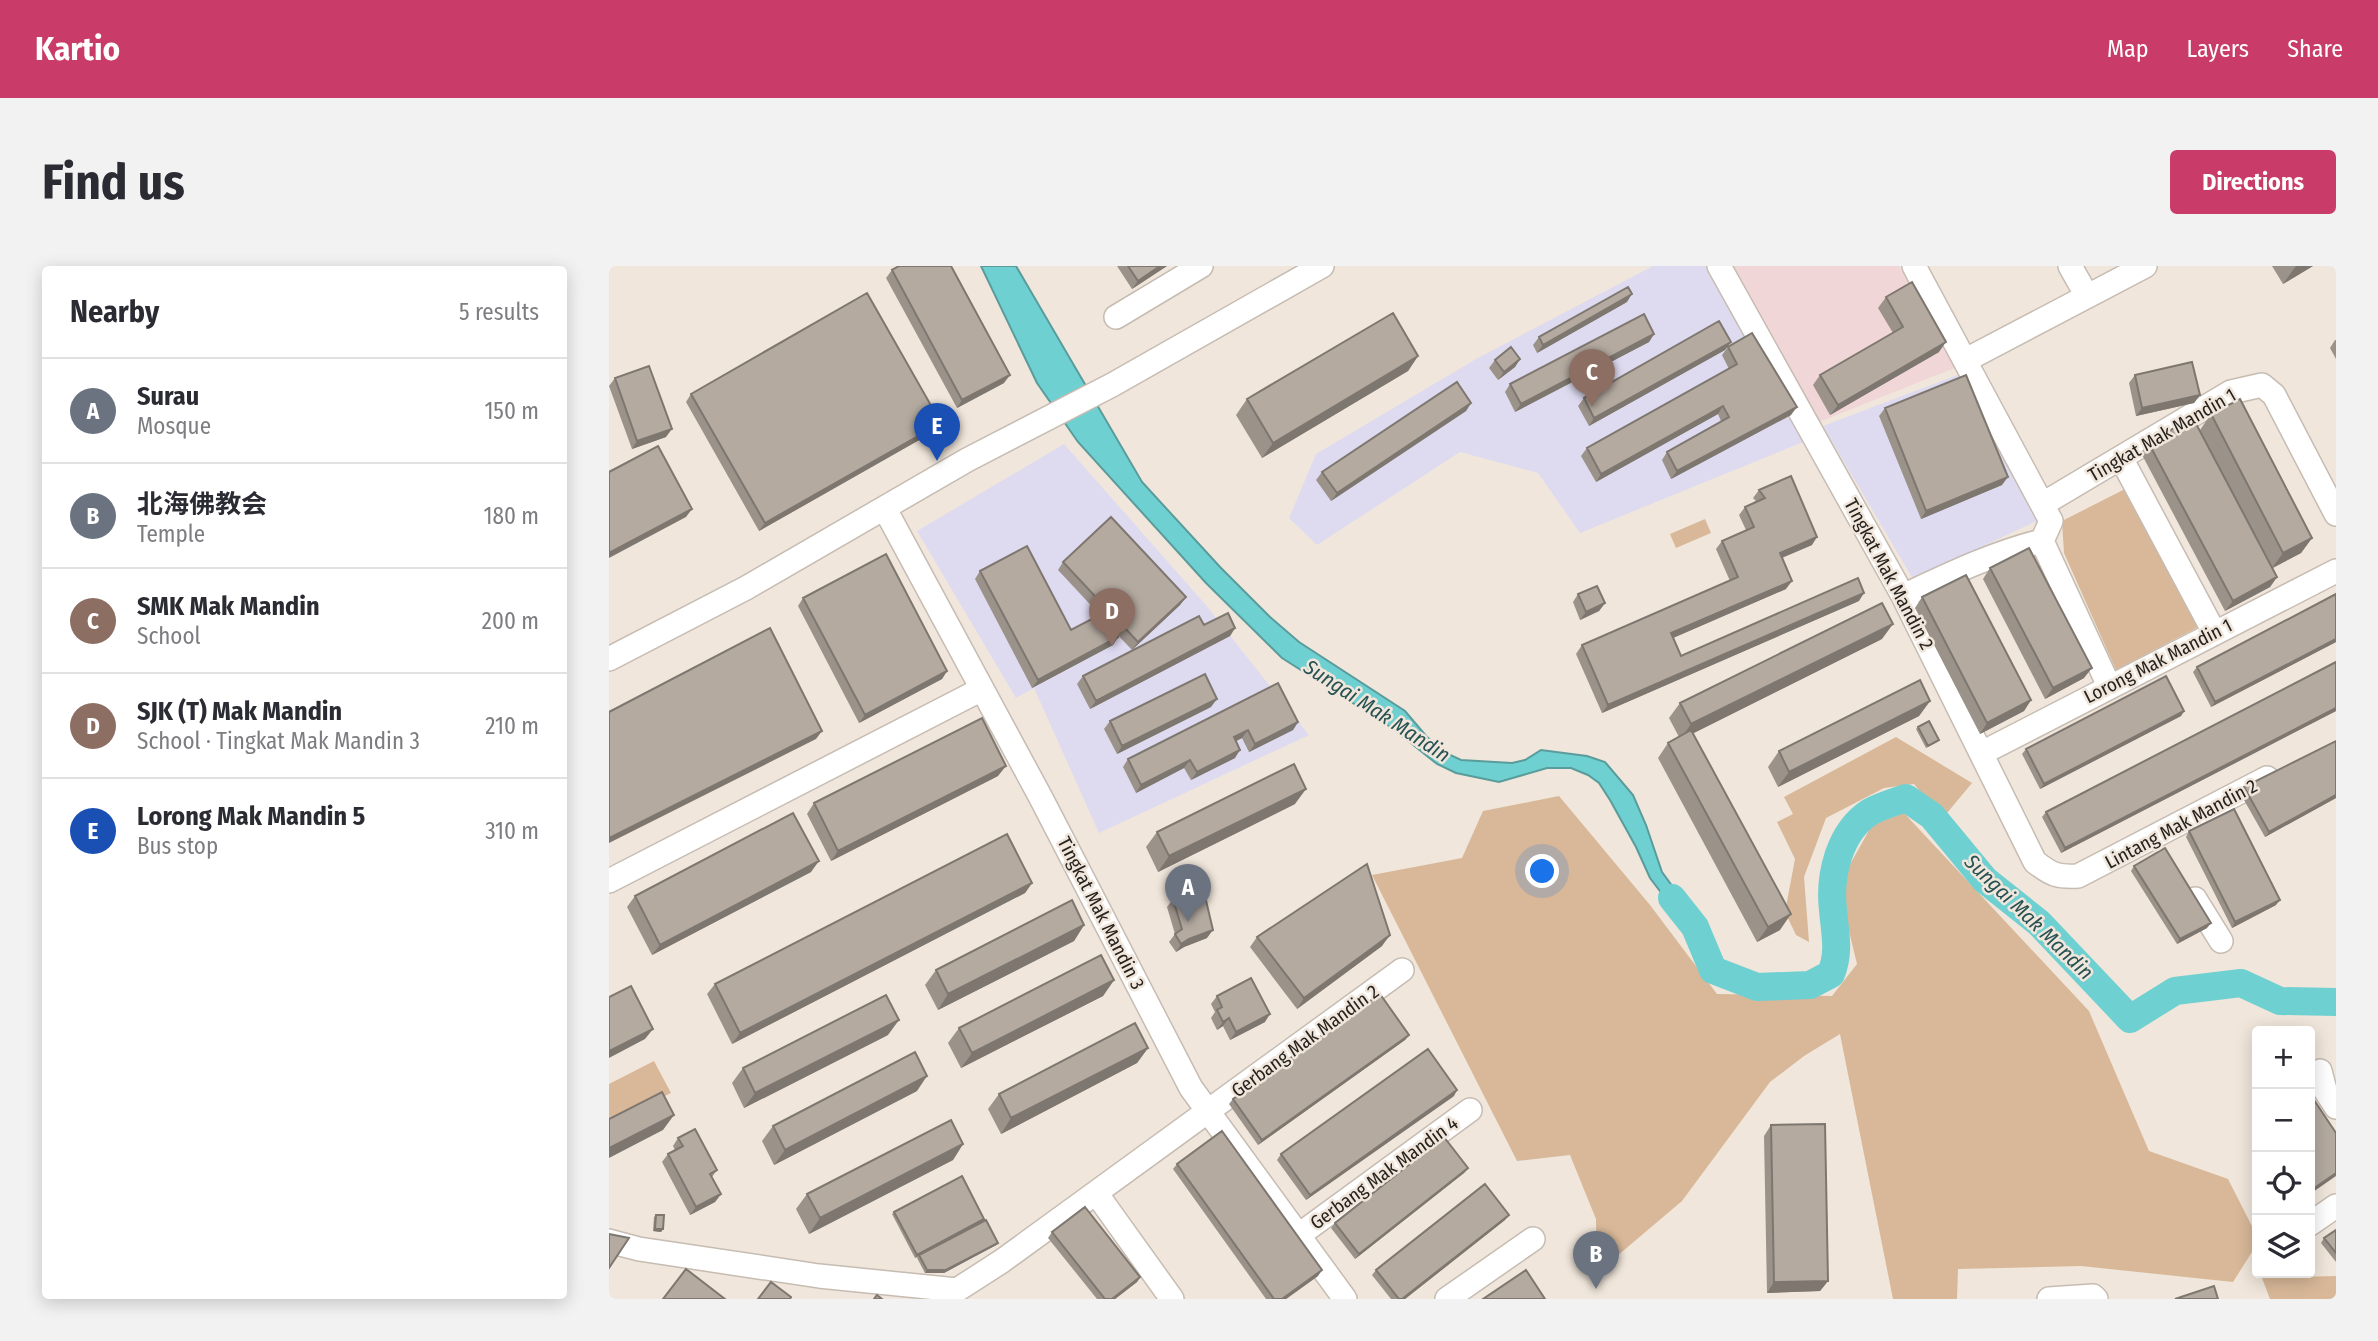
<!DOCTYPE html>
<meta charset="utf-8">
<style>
:root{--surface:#fff;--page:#f2f2f3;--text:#2b2b33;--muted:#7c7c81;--line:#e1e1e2;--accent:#c93c69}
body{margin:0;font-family:"Fira Sans Condensed","Noto Sans SC",sans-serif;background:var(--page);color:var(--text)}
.controls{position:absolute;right:21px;bottom:21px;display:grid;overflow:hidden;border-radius:7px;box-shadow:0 4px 18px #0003}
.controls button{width:63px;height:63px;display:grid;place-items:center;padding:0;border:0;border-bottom:2px solid var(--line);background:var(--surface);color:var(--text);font:35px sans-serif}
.you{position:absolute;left:934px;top:606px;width:24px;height:24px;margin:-18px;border:5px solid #fff;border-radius:50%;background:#1a73e8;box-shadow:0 0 0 10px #1a73e833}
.badge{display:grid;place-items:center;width:46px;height:46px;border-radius:50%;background:var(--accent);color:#fff;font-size:23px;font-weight:700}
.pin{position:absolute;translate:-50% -58px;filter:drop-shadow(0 2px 4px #0008)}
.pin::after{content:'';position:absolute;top:37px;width:24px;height:21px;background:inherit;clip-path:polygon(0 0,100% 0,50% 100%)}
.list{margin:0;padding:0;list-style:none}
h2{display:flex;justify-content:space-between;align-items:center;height:91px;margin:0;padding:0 28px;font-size:30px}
h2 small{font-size:23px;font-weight:400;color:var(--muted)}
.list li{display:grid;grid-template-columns:46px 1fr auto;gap:21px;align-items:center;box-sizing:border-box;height:105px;padding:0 28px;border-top:2px solid var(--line)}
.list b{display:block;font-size:26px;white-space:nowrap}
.list p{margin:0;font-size:23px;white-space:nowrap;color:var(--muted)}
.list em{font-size:23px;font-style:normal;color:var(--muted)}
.icon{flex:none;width:38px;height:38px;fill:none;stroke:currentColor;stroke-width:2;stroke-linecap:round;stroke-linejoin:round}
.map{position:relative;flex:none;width:1727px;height:1033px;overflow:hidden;border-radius:7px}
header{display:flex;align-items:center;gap:42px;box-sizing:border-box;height:98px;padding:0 35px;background:var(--accent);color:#fff}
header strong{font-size:33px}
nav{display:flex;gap:38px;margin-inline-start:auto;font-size:24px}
.intro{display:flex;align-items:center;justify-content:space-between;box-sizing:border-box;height:168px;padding:0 42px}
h1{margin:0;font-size:49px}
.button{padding:18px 32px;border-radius:7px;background:var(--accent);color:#fff;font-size:24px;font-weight:700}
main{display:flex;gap:42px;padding:0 42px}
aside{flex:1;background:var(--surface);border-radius:7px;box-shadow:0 4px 18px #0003}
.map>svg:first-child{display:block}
.education{fill:#dedbf1}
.medical{fill:#f1d6d7}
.green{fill:#d8b898}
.water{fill:#6fd0d1;stroke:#599c9b;stroke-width:2}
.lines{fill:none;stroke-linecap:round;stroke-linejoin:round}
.river{stroke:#6fd0d1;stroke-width:28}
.minor-casing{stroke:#c6bcb2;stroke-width:26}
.minor{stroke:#fff;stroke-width:23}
.wall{fill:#9b928a}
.shaded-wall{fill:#7e7770}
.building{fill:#b4aaa0;stroke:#7e7770;stroke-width:2}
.labels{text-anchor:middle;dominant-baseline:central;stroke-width:5;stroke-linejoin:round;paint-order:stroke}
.street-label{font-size:19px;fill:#26221e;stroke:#f0e6db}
.water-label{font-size:21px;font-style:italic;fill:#275253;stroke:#f0e6db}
</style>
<header>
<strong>Kartio</strong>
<nav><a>Map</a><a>Layers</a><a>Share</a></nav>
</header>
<div class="intro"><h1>Find us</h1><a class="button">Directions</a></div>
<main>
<aside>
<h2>Nearby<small>5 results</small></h2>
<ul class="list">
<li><span class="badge" style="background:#6b7280">A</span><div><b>Surau</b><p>Mosque</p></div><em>150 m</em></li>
<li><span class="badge" style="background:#6b7280">B</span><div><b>北海佛教会</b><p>Temple</p></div><em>180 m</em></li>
<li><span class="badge" style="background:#8d6e63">C</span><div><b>SMK Mak Mandin</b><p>School</p></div><em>200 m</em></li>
<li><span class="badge" style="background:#8d6e63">D</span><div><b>SJK (T) Mak Mandin</b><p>School · Tingkat Mak Mandin 3</p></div><em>210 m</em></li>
<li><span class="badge" style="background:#1a4fb4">E</span><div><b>Lorong Mak Mandin 5</b><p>Bus stop</p></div><em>310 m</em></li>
</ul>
</aside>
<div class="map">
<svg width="1727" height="1033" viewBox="0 0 1727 1033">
<rect width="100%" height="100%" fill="#f0e6db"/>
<path class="education" d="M1044,0h52l103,174 -228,93 -42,-60 -78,-21 -143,93 -28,-27 27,-64 160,-95z
M1351,108l79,146 -126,59 -90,-153z
M455,178l141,160 104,131 -210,98 -65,-145 -18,10 -99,-167z"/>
<path class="medical" d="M1122,0h168l58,101 -138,55z"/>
<path class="green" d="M1518,222l73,138 -84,44 -52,-117 -2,-32z
M1096,253l6,14 -35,15 -6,-14z
M1287,471l76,46 -30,36 -28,-35 -30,4 -58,30 -22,59 5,65 -13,-7 -11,-23 10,-53 -18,-37 16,-8 -9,-17z
M950,530l91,109 67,89 115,2 25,-32 -19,-78 34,-61 32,-12 185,198 60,140 79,28 29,57v8l-24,38 -152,-16 -123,3 -1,30h-64l-53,-265 -36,22 -34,26 -88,119 -85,72 -1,-54 -26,-64 -53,6 -145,-286 90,-17 21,-47z
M45,795l17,32 -62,31v-40z
M1727,1010v23h-66l-8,-21z"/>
<path class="water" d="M372,0h35l126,216 79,86 49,49 29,25 106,69 22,26 21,17 13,6 51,3 13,-3 16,-10 46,6 18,6 28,33 13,30 16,47 27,37 6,18 -16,-11 -29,-38 -14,-31 -26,-47 -11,-17 -11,-8 -17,-7h-24l-48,14 -43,-9 -19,-9 -45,-36 -110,-70 -76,-75 -128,-141 -41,-59z"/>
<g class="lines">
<path class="river" d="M1063,632l23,29 18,43 44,17 53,-2 21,-11c9,-23 4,-40 2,-64 -4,-34 6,-78 37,-98 11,-6 25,-10 36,-14l26,18 53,64 54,43 91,96 45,-28 66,-8 39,18 56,1"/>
<g class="minor-casing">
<path id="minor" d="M1110,0l184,330 132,266c17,13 22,15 43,14l189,-98
M1461,0l17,30
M507,51l85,-51
M1357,94l179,-94
M1512,192l93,174
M1434,238l188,-112 31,-7 12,10 62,119
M276,243l156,289 150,290 154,211
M1433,275l67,145
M1294,330c45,-21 90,-43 139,-55l9,-20 -137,-255
M0,393l137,-71 221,-128 145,-75 210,-119
M1373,487l354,-182
M0,615l373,-192
M1586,633l26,42
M1711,805l5,19 11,17
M487,927l76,106
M1701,958l26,-18
M690,969l171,-125
M0,975l30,8 180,27 138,14 45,-29 400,-291
M838,1033l86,-60
M1440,1033l44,-3 3,3"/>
</g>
<use href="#minor" class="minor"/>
</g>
<path class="wall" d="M508,0h50l-35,23z
M1663,0h41l-30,18z
M283,4l112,113 -47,25 -71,-130z
M1277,31l53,55 -109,63 -17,-30 7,-10 73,-42 -15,-25z
M1018,36l-90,51 -4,-8 6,-8z
M1045,68l-5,8 -134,70 -10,-20 5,-8z
M1726,74h1v19l-6,-11z
M1122,76l-6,8 -136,76 -11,-20 6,-8z
M1119,81l63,68 -120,64 -9,-19 5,-8 54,-31 -3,-7 -122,68 -15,-26 6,-8 142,-79 -7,-14z
M809,90l-10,15 -146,87 -26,-43 11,-16z
M911,93l-5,8 -17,13 -9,-12 6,-8z
M1526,109l65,20 -6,8 -58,13 -7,-33z
M6,112l51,59 -34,12 -23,-63z
M82,128l250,29 -6,8 -176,100 -73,-129z
M862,137l-5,8 -135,90 -15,-21 6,-8z
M1276,142l117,77 -81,34 -42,-103z
M1602,148l101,124 -11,15 -28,15 4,9 -7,10 -45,24 -84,-158 7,-11 92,65 -40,-77z
M1150,224l53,55 -30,13 4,31 -113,49 8,18 178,-55 -257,112 -26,-59 6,-9 148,-64 -14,-32 6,-8 24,-11 -7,-15 6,-8 11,-6 -3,-3z
M454,296l123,35 -6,8 -48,45 -18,-19 4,6 -5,8 -81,43 -57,-109 5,-8 91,59 29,-15 -42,-45z
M1381,302l94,110 -39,21 -62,-120z
M969,328l27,9 -6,8 -19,9 -7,-18z
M1727,328v48l-125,65 -18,-35 4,-5z
M1313,331l109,103 -7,11 -44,23 -65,-126z
M194,332l144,73 -5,8 -83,44 -61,-117z
M595,359l31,3 -5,8 -140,73 -13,-25 6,-8z
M1273,373l-189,94 87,197 -23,12 -99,-184 10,-15 11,-6 -10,-19 11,-15z
M1727,396v49l-275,142 -19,-36 4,-5z
M669,417l20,39 -5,8 -44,22 -7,-14 -6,3 -1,17 -44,22 -7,-12 -48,25 -13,-26 5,-8z
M1321,435l-11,15 -141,71 -10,-20 11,-16z
M602,441l-94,47 -13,-25 6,-8z
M1575,445l-3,5 -141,73 -18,-35 4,-5z
M1309,461l19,15 -11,6 -10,-19z
M1727,475v57l-71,39 -25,-44 4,-6z
M389,510l-167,85 -24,-47 7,-11z
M686,538l-137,68 -12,-25 11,-15z
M1580,565l87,74 -44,23 -46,-91z
M1525,600l73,62 -30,16 -46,-73z
M202,606l-159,83 -25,-48 8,-11z
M423,617l-7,10 -293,151 -25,-50 8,-10z
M564,633l34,39 -23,9 -8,5 -7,-10 6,-8 -8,-27z
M475,659l-10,16 -136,69 -13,-25 11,-15z
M648,671l125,9 -85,63 -47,-62z
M505,714l-11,16 -142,72 -13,-25 11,-15z
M608,730l48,26 -35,18 -7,-14 -6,4 -6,-12 4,-6 -4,-8z
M279,769l-144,73 -12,-25 11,-15z
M800,769l-4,5 -147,105 -29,-41 4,-5z
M539,782l-11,15 -136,71 -13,-25 11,-15z
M308,825l-143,74 -12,-24 11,-15z
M845,830l-148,104 -29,-40 4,-6z
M1162,859l57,156 -8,10 -53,2 -3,-157z
M69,872l39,32 -5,7 9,17 -6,8 -25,13 -28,-53 6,-8 7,-4 -2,-4z
M354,878l-10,16 -144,74 -13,-25 11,-15z
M568,898l141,112 -32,23h-20l-93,-130z
M859,902l-4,5 -109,86 -24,-31 4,-5z
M285,946l90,7 -1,3 13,23 -52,28h-19l-8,-15 2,-3 45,-24 -49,27 -23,-44z
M47,949l7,14 -2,3 -8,-1 1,-14z
M896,954l-100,79h-14l-19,-24 4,-5z
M1727,964v32l-15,-19 3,-5z
M443,966l88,45 -3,5 -22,17h-18l-49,-61z"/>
<path class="shaded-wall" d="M551,0h7l-35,23 6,-8z
M1687,0h17l-30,18z
M1023,28l-5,8 -90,51 6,-8z
M1045,68l-5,8 -134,70 6,-8z
M1122,76l-6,8 -136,76 5,-8z
M1337,76l-7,10 -109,63 8,-10z
M809,90l-10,15 -146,87 11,-15z
M911,93l-5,8 -17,13 6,-8z
M401,109l-6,8 -47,25 5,-8z
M1591,129l-6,8 -58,13 6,-8z
M862,137l-5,8 -135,90 6,-8z
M1114,140l-5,8 -122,68 5,-8z
M1188,141l-6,8 -120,64 6,-8z
M332,157l-6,8 -176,100 6,-8z
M63,163l-6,8 -34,12 5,-8z
M1399,211l-6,8 -81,34 5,-8z
M83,243l-6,8 -77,41v-5z
M1208,271l-5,8 -38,16 6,-8z
M1703,272l-11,15 -29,15 11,-15z
M1668,311l-7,10 -45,24 8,-10z
M1183,315l-6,8 -120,52 5,-8z
M1255,327l-5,8 -257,112 6,-8z
M577,331l-6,8 -48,45 6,-8z
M996,337l-6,8 -19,9 6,-8z
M1284,358l-11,15 -202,101 11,-16z
M626,362l-5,8 -140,73 6,-8z
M509,371l-5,8 -81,43 6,-8z
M1727,373v3l-125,65 4,-5z
M1483,402l-8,10 -39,21 8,-11z
M338,405l-5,8 -83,44 6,-8z
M608,433l-6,8 -94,47 5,-8z
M1422,434l-7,11 -44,23 7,-11z
M1321,435l-11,15 -141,71 11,-15z
M1727,442v3l-275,142 4,-5z
M1575,445l-3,5 -141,73 4,-5z
M689,456l-5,8 -44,22 6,-8z
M639,464l-6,8 -14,7 6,-8z
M213,465l-6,8 -207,104v-5z
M631,484l-5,8 -44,22 6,-8z
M581,494l-6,8 -48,25 5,-8z
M397,500l-8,10 -167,85 7,-10z
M697,523l-11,15 -137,68 11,-16z
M1727,529v3l-71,39 4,-5z
M210,595l-8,11 -159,83 8,-10z
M423,617l-7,10 -293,151 8,-11z
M1671,634l-4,5 -44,23 3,-6z
M1182,648l-11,16 -23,12 11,-15z
M1602,657l-4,5 -30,16 3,-5z
M475,659l-10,16 -136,69 10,-16z
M604,664l-6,8 -23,9 -8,5 5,-8 8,-5z
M781,669l-8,11 -85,63 7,-11z
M505,714l-11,16 -142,72 11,-15z
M661,748l-5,8 -35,18 6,-8z
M620,752l-6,8 -6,4 6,-8z
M290,754l-11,15 -144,73 11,-15z
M44,763l-8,10 -36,19v-7z
M800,769l-4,5 -147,105 4,-5z
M539,782l-11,15 -136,71 10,-16z
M318,810l-10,15 -143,74 11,-15z
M848,824l-3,6 -148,104 4,-5z
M65,849l-11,15 -54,28v-10z
M354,878l-10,16 -144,74 11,-16z
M859,902l-4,5 -109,86 4,-5z
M1727,907v3l-26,18v-3z
M112,928l-6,8 -25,13 6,-8z
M900,949l-4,5 -100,79h-3z
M375,953l-2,3 -67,36 2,-3z
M46,963h8l-2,3 -8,-1z
M389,977l-2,2 -52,28h-19l2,-3z
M713,1004l-4,6 -32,23h-4z
M531,1011l-3,5 -22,17h-3z
M1219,1015l-8,10 -53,2 7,-11z"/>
<path class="building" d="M290,0h52l59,109 -48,25 -70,-130z
M519,0h32l-22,15z
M1303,16l34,60 -108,63 -18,-30 83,-48 -17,-30z
M1019,21l4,7 -89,51 -4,-8z
M258,27l74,130 -176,100 -74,-129z
M784,47l25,43 -145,87 -26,-44z
M1035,48l10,20 -133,70 -11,-20z
M1110,55l12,21 -137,76 -10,-20z
M1143,67l45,74 -120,64 -10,-19 62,-35 -6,-11 -122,68 -14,-26 150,-84 -9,-17z
M902,81l9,12 -16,13 -9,-12z
M1583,96l8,33 -58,13 -7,-33z
M40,100l23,63 -35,12 -22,-63z
M1357,109l42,102 -82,34 -41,-103z
M848,116l14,21 -134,90 -15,-21z
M1631,133l72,139 -29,15 -72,-139z
M1584,152l84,159 -44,24 -85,-159z
M49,180l34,63 -83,44v-81z
M1182,210l26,61 -37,16 12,28 -121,52 10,23 177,-78 6,15 -256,112 -26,-60 156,-68 -16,-36 32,-14 -9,-20 20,-9 -6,-8z
M502,251l75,80 -48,45 -75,-80z
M418,280l44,84 34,-18 13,25 -80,43 -58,-109z
M1420,282l63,120 -39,20 -63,-120z
M277,288l61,117 -82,44 -62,-117z
M1357,309l65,125 -44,23 -65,-126z
M988,320l8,17 -19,9 -8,-18z
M1727,328v45l-121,63 -18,-35z
M1273,337l11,21 -202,100 -11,-21z
M619,347l7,15 -139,73 -13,-25 116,-60 5,9z
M161,362l52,103 -213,107v-126z
M1727,396v46l-271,140 -19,-36z
M596,408l12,25 -95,47 -12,-25z
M1557,410l18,35 -140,73 -18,-35z
M1311,414l10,21 -141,71 -10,-21z
M669,417l20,39 -43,22 -7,-14 -14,7 6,13 -43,22 -7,-12 -49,25 -13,-26z
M373,452l24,48 -168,85 -24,-48z
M1320,455l10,19 -11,6 -10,-19z
M1082,464l100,184 -23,13 -100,-184z
M1727,475v54l-67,37 -25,-45z
M685,498l12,25 -137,67 -12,-24z
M1625,543l46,91 -45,22 -46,-91z
M184,547l26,48 -159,84 -25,-49z
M398,568l25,49 -292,150 -25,-49z
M1556,582l46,75 -31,16 -46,-73z
M758,598l23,71 -86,63 -47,-61z
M595,626l9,38 -24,9 -8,5 -6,-10 7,-5 -9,-30z
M463,634l12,25 -136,69 -12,-24z
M492,689l13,25 -142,73 -13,-25z
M642,712l19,36 -34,18 -7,-14 -6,4 -6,-12 5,-3 -5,-11z
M22,720l22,43 -44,22v-54z
M771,728l29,41 -147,105 -29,-41z
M277,729l13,25 -144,73 -12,-25z
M526,757l13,25 -137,70 -12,-24z
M819,783l29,41 -147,105 -29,-41z
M306,786l12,24 -142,74 -12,-24z
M53,826l12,23 -65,33v-29z
M1701,828l26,39v40l-26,18z
M342,854l12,24 -143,74 -13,-24z
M1216,858l3,157 -54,1 -3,-157z
M86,863l22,41 -7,4 11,20 -25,13 -28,-53 15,-8 -5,-8z
M613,865l100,139 -40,29h-8l-97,-135z
M835,871l24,31 -109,86 -24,-31z
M353,910l22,43 -67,36 -23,-43z
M876,918l24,31 -107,84h-3l-23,-29z
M476,941l55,70 -28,22h-7l-53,-67z
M47,949h8l-1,14h-8z
M377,954l12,23 -52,27h-19l-8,-15z
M1727,964v23l-12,-15z
M0,968l20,4 -20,30z
M77,1003l39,30h-62z
M917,1004l19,29h-62z
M162,1016l20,15 -1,2h-32z
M1605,1020l4,13h-43z
M268,1029l5,4h-8z"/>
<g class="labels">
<g class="street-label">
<text transform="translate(1553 169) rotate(-30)">Tingkat Mak Mandin 1</text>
<text transform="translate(1280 308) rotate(62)">Tingkat Mak Mandin 2</text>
<text transform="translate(1549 395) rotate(-27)">Lorong Mak Mandin 1</text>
<text transform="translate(1572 558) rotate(-28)">Lintang Mak Mandin 2</text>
<text transform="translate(492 647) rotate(63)">Tingkat Mak Mandin 3</text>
<text transform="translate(696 775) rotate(-36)">Gerbang Mak Mandin 2</text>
<text transform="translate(775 907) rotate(-36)">Gerbang Mak Mandin 4</text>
</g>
<g class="water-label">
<text transform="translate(768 445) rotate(33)">Sungai Mak Mandin</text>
<text transform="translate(1420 651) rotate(44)">Sungai Mak Mandin</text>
</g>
</g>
</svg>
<div class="controls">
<button>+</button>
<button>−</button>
<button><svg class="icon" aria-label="locate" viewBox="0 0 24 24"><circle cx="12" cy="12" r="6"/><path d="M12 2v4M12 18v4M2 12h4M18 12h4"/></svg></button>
<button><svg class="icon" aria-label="layers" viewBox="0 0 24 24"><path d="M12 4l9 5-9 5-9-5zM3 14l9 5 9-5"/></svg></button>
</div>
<div class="you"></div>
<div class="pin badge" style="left:579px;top:656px;background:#6b7280">A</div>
<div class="pin badge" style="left:987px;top:1023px;background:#6b7280">B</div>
<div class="pin badge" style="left:983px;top:141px;background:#8d6e63">C</div>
<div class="pin badge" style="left:503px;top:380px;background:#8d6e63">D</div>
<div class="pin badge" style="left:328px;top:195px;background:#1a4fb4">E</div>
</div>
</main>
